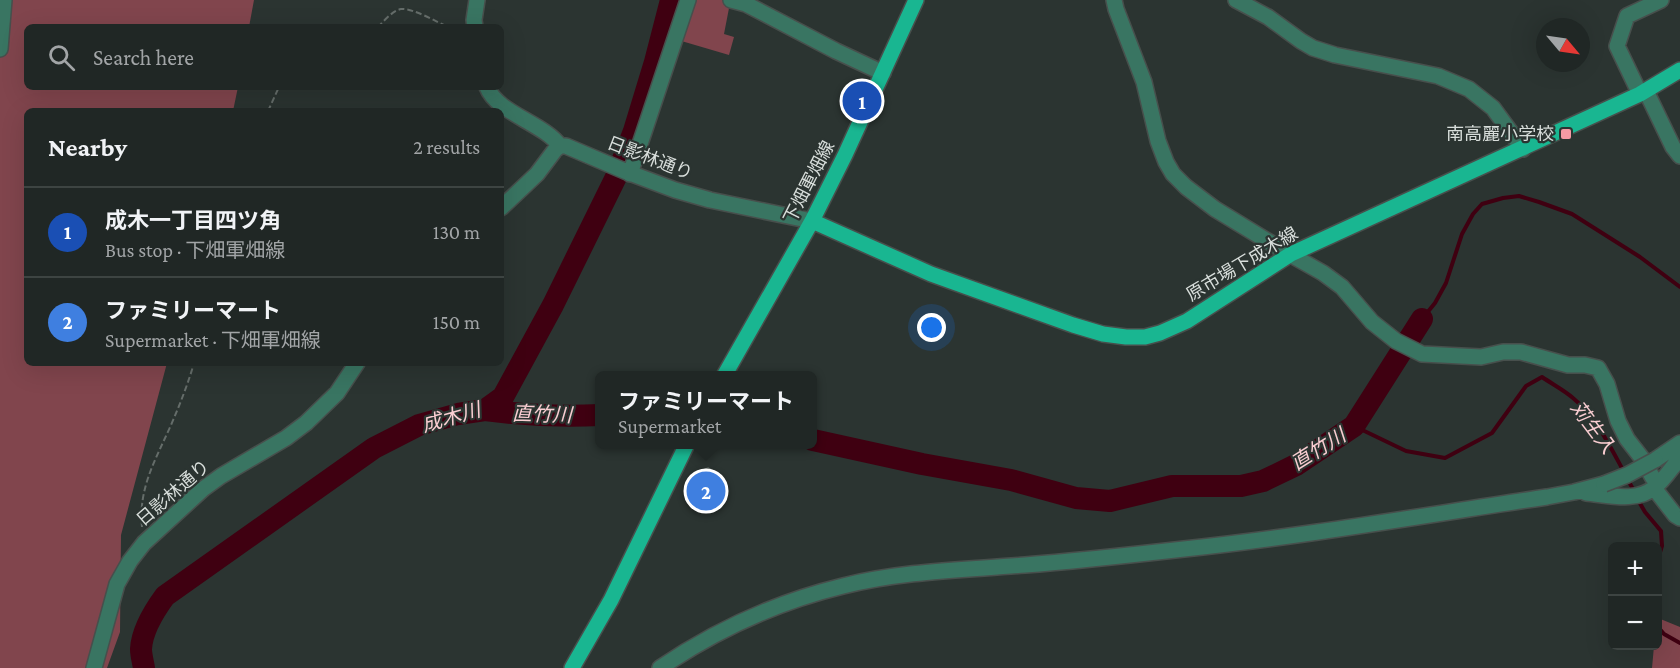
<!DOCTYPE html>
<meta charset="utf-8">
<style>
:root{--surface:#202725;--page:#2d3332;--text:#f1f3f6;--muted:#a2a5a7;--line:#3d4442;--accent:#f49aa4}
body{margin:0;font-family:"Crimson Pro","Noto Sans JP",serif;background:var(--page);color:var(--text)}
.controls{position:absolute;right:18px;bottom:18px;display:grid;overflow:hidden;border-radius:9px;box-shadow:0 6px 24px #0002}
.controls button{width:54px;height:54px;display:grid;place-items:center;padding:0;border:0;border-bottom:2px solid var(--line);background:var(--surface);color:var(--text);font:30px sans-serif}
.compass{position:absolute;left:1536px;top:18px;width:54px;height:54px;border-radius:50%;background:var(--surface);box-shadow:0 6px 24px #0002;rotate:119deg}
.you{position:absolute;left:932px;top:328px;width:21px;height:21px;margin:-15px;border:4px solid #fff;border-radius:50%;background:#1a73e8;box-shadow:0 0 0 9px #1a73e833}
.badge{display:grid;place-items:center;width:39px;height:39px;border-radius:50%;background:var(--accent);color:#fff;font-size:20px;font-weight:700}
.pin{position:absolute;translate:-50% -50%;border:3px solid #fff;box-shadow:0 2px 6px #0006}
.popup{position:absolute;left:595px;top:371px;width:222px;height:78px;box-sizing:border-box;display:grid;place-content:center;border-radius:9px;background:var(--surface);filter:drop-shadow(0 2px 4px #0005);font-size:20px;white-space:nowrap;color:var(--muted)}
.popup b{font-size:22px;color:var(--text)}
.popup::after{content:'';position:absolute;left:50%;top:100%;margin-left:-12px;border:12px solid transparent;border-top-color:var(--surface)}
.list{margin:0;padding:0;list-style:none}
h2{display:flex;justify-content:space-between;align-items:center;height:78px;margin:0;padding:0 24px;font-size:26px}
h2 small{font-size:20px;font-weight:400;color:var(--muted)}
.list li{display:grid;grid-template-columns:39px 1fr auto;gap:18px;align-items:center;box-sizing:border-box;height:90px;padding:0 24px;border-top:2px solid var(--line)}
.list b{display:block;font-size:22px;white-space:nowrap}
.list p{margin:0;font-size:20px;white-space:nowrap;color:var(--muted)}
.list em{font-size:20px;font-style:normal;color:var(--muted)}
.icon{flex:none;width:33px;height:33px;fill:none;stroke:currentColor;stroke-width:2;stroke-linecap:round;stroke-linejoin:round}
.map{position:relative;flex:none;width:1680px;height:668px;overflow:hidden}
.search{position:absolute;background:var(--surface);box-shadow:0 6px 24px #0002;left:24px;top:24px;width:480px;height:66px;display:flex;align-items:center;gap:15px;box-sizing:border-box;padding:0 21px;border-radius:9px;color:var(--muted);font-size:22px}
.panel{position:absolute;background:var(--surface);box-shadow:0 6px 24px #0002;left:24px;top:108px;width:480px;height:258px;border-radius:9px}
.map>svg:first-child{display:block}
.green{fill:#81454d}
.lines{fill:none;stroke-linecap:round;stroke-linejoin:round}
.stream{stroke:#3f0011;stroke-width:4}
.river{stroke:#3f0011;stroke-width:22}
.building{fill:#1c4b3d;stroke:#606a66;stroke-width:1.5}
.minor-casing{stroke:#474f4c;stroke-width:18}
.major-casing{stroke:#474f4c;stroke-width:18}
.path{stroke:#656d6a;stroke-width:2;stroke-dasharray:6 3;stroke-linecap:butt}
.minor{stroke:#397562;stroke-width:15}
.major{stroke:#19b691;stroke-width:15}
.minor-bridge-casing{stroke:#474f4c;stroke-width:18;stroke-linecap:butt}
.minor-bridge{stroke:#397562;stroke-width:15}
.poi-dot{fill:#f49aa4;stroke:#2b3431;stroke-width:2}
.labels{text-anchor:middle;dominant-baseline:central;stroke-width:4.5;stroke-linejoin:round;paint-order:stroke}
.poi-label{font-size:18px;fill:#d8dedb;stroke:#2b3431;text-anchor:end}
.street-label{font-size:18px;fill:#d8dedb;stroke:#2b3431}
.water-label{font-size:20px;font-style:italic;fill:#faced2;stroke:#2b3431}
</style>
<div class="map">
<svg width="1680" height="668" viewBox="0 0 1680 668">
<rect width="100%" height="100%" fill="#2b3431"/>
<path class="green" d="M0,0h254l-5,27h-222v60h211l-5,24h-206v252h140l-46,172 -1,97 -13,36h-107z
M691,0h32l7,3 -6,31 10,3 -5,18 -51,-15z
M1658,618l22,9v41h-28l2,-22h4z"/>
<g class="lines">
<path class="stream" d="M1422,319l13,-16 11,-20 16,-49 11,-20 9,-10 21,-6 16,-2 20,6 33,12 68,43 40,30
M1354,426l52,25 39,7 47,-25 34,-47 16,-9c10,7 22,13 31,21 23,19 37,48 51,74
M1627,478l8,15
M1638,500l7,12 16,19 1,15 -4,13
M1658,627l6,7 16,9"/>
<path class="river" d="M485,410c38,5 76,7 115,5
M813,440l109,24 89,16 65,18 34,3 62,-15h69l22,-5 33,-16 58,-39 68,-107
M144,668c-1,-6 -3,-13 -3,-19 1,-19 13,-38 24,-53l209,-148 45,-23 39,-11 27,-4 18,-13 50,-92 64,-130 17,-44 21,-69 16,-62"/>
</g>
<path class="building" d="M708,468l11,6 -3,5 9,5 -13,28 -26,-13 14,-28z"/>
<g class="lines">
<g class="minor-casing">
<path id="minor" d="M731,0l15,4 90,47 47,22
M1114,0l2,9 28,73 14,59 8,21 7,12 13,13 29,22 69,42 39,22 19,14 30,35 24,19 26,13 59,3 22,-5h18l47,13h17l13,3 9,16 11,37 9,18 14,18 12,21
M1236,0l32,17 33,24 12,7 22,7 103,21 31,13 24,19 30,41
M475,27l-1,-7 3,-20
M0,49l4,-49
M487,87c10,26 56,36 73,59
M1646,91l27,56 7,9
M1640,94l-23,-48 10,-30 34,-16
M630,174l58,-174
M501,208l36,-34 18,-24 5,-4h6l61,26 48,18 35,10 102,21
M1655,460l25,-17
M1654,488l21,27 5,3
M1586,493c22,2 51,10 69,-6 10,-8 17,-20 25,-29
M94,668l23,-84 13,-23 14,-18 59,-54 18,-13 65,-38 20,-15 31,-30 20,-30
M660,668c56,-38 117,-66 183,-82 59,-15 121,-16 182,-21 53,-4 106,-10 159,-16 122,-13 242,-34 363,-52l27,-5 30,-8"/>
</g>
<g class="major-casing">
<path id="major" d="M812,221l119,53 142,51 30,9 23,3h19l15,-4 27,-12 104,-67 349,-160 40,-24
M724,376l88,-155 33,-66 71,-155
M572,668l39,-68 76,-156"/>
</g>
<path class="path" d="M378,27c6,-6 14,-16 23,-18 12,-1 36,13 47,18
M268,111l11,-24
M142,527c-4,-39 14,-68 29,-102 9,-21 17,-41 23,-62"/>
<use href="#minor" class="minor"/>
<use href="#major" class="major"/>
<g class="minor-bridge-casing">
<path id="minor-bridge" d="M1604,484l23,-9 28,-15"/>
</g>
<use href="#minor-bridge" class="minor-bridge"/>
</g>
<rect class="poi-dot" x="1560" y="128" width="12" height="12" rx="3"/>
<g class="labels">
<g class="poi-label">
<text x="1554" y="134">南高麗小学校</text>
</g>
<g class="street-label">
<text transform="translate(650 158) rotate(21)">日影林通り</text>
<text transform="translate(809 182) rotate(-63)">下畑軍畑線</text>
<text transform="translate(1242 264) rotate(-31)">原市場下成木線</text>
<text transform="translate(173 493) rotate(-41)">日影林通り</text>
</g>
<g class="water-label">
<text transform="translate(542 414) rotate(2)">直竹川</text>
<text transform="translate(451 417) rotate(-16)">成木川</text>
<text transform="translate(1593 427) rotate(53)">苅生入</text>
<text transform="translate(1318 449) rotate(-32)">直竹川</text>
</g>
</g>
</svg>
<div class="controls">
<button>+</button>
<button>−</button>
</div>
<svg class="compass" viewBox="-18 -18 36 36"><path d="M0-13l5 13h-10z" fill="#e53935"/><path d="M0 13l5-13h-10z" fill="#a2a5a7"/></svg>
<div class="you"></div>
<div class="pin badge" style="left:862px;top:101px;background:#1a4fb4">1</div>
<div class="pin badge" style="left:706px;top:491px;background:#3f7fe0">2</div>
<div class="popup"><b>ファミリーマート</b>Supermarket</div>
<div class="search"><svg class="icon" aria-label="search" viewBox="0 0 24 24"><circle cx="10" cy="10" r="6"/><path d="M15 15l6 6"/></svg>Search here</div>
<section class="panel">
<h2>Nearby<small>2 results</small></h2>
<ul class="list">
<li><span class="badge" style="background:#1a4fb4">1</span><div><b>成木一丁目四ツ角</b><p>Bus stop · 下畑軍畑線</p></div><em>130 m</em></li>
<li><span class="badge" style="background:#3f7fe0">2</span><div><b>ファミリーマート</b><p>Supermarket · 下畑軍畑線</p></div><em>150 m</em></li>
</ul>
</section>
</div>
